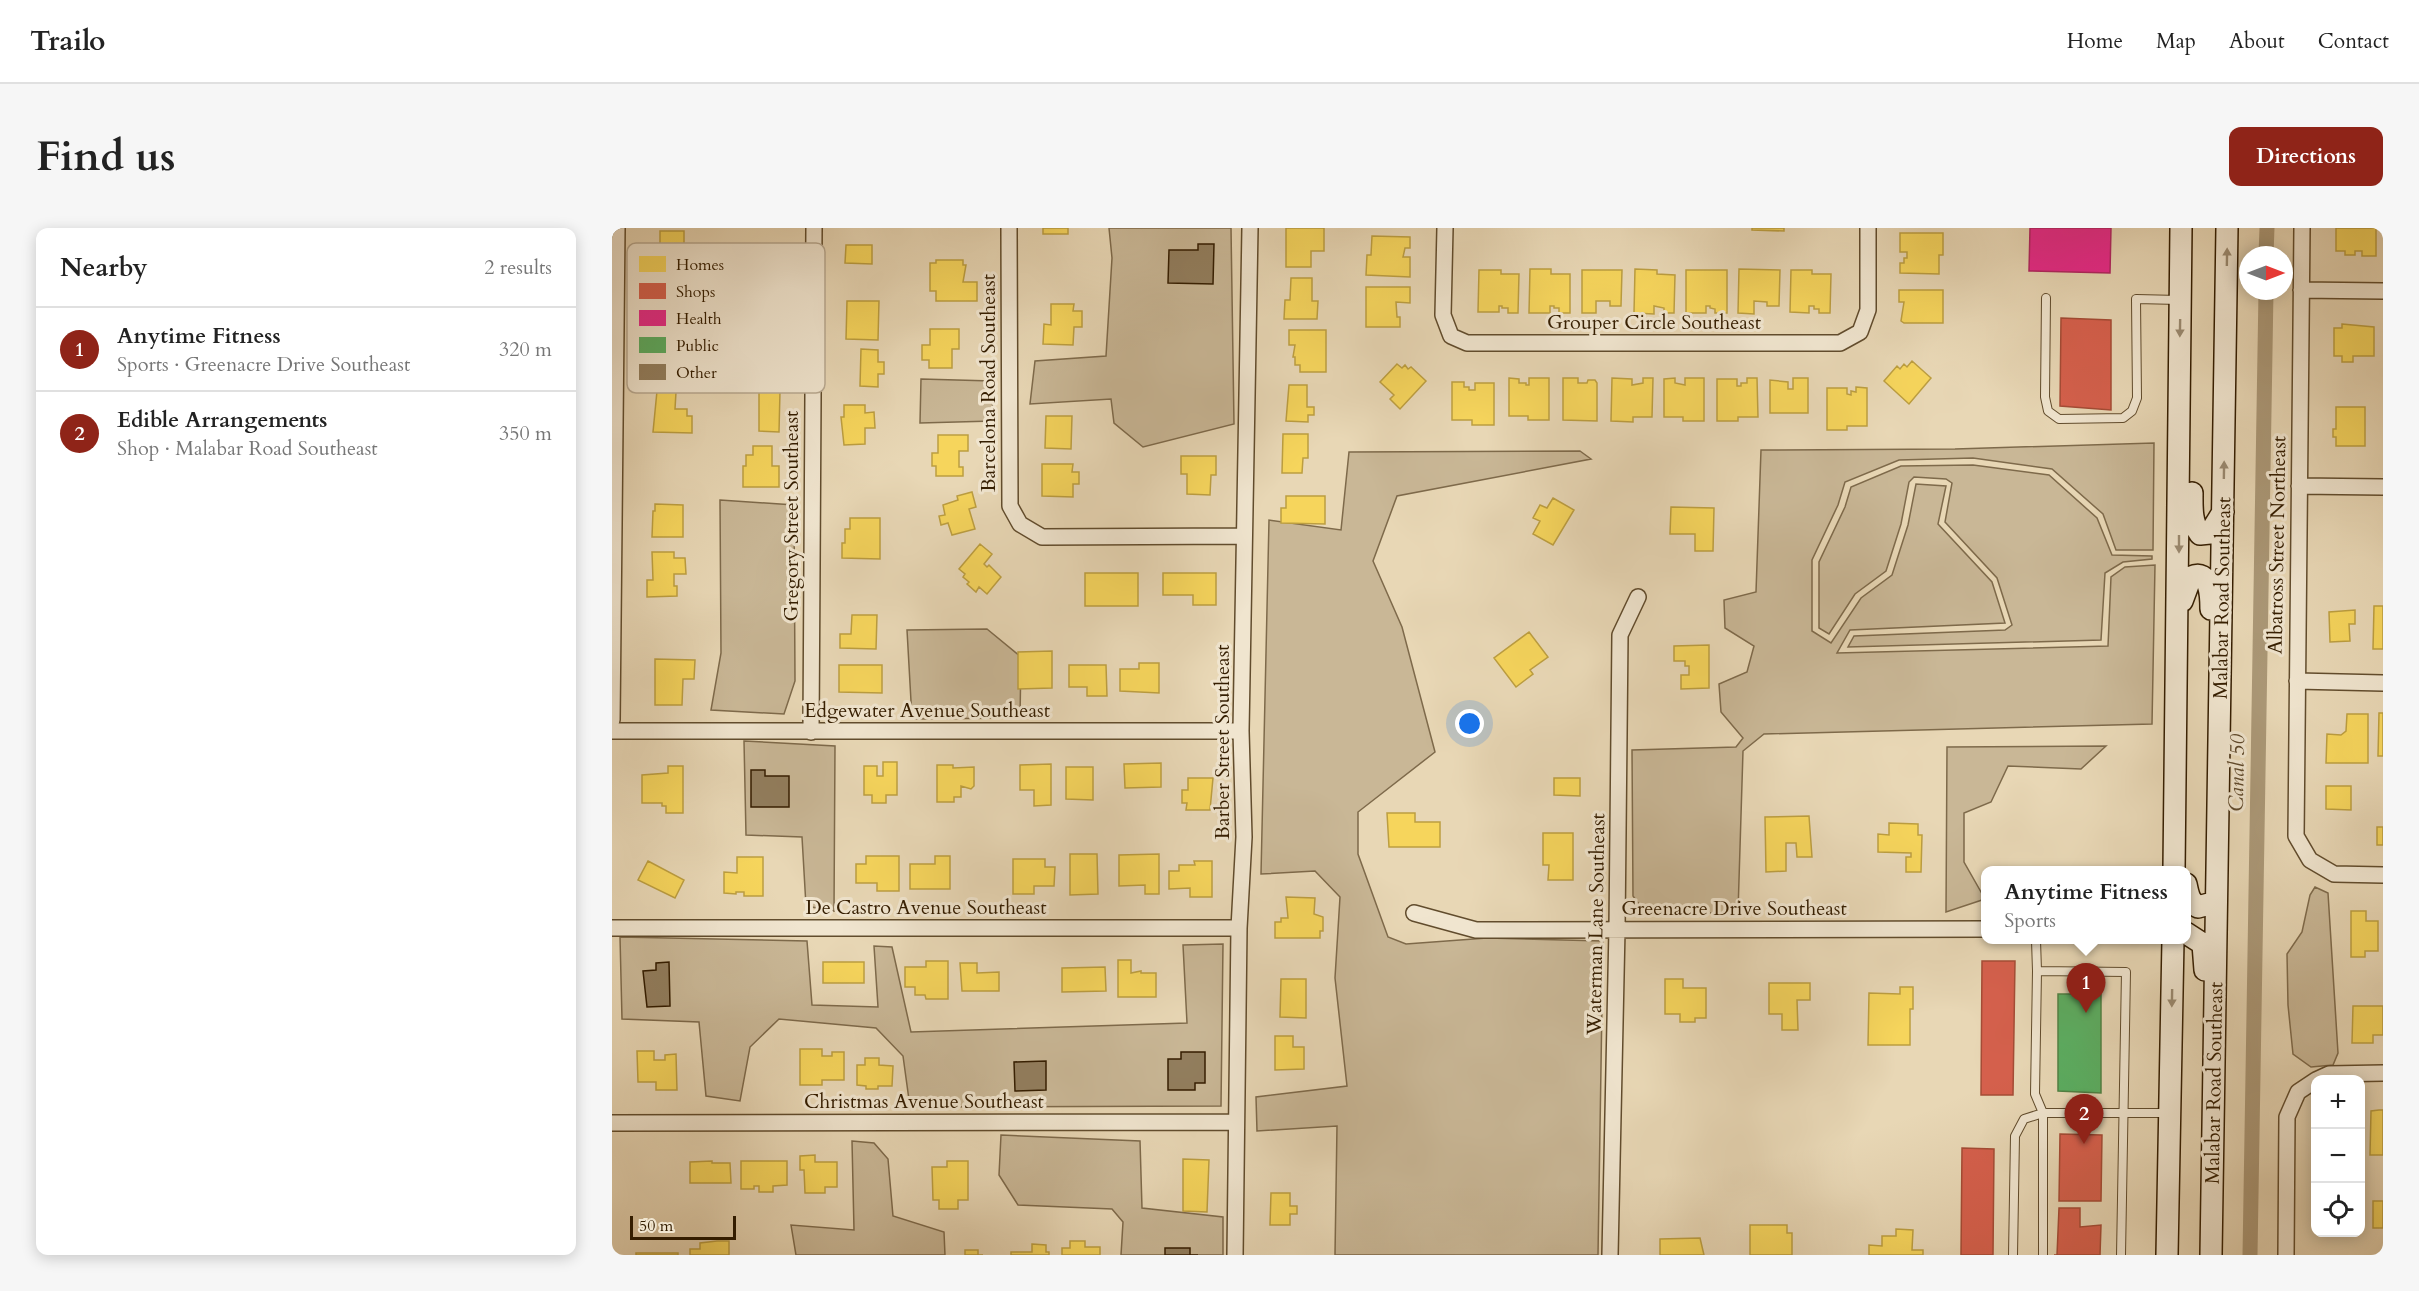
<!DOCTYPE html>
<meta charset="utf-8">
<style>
:root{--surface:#fff;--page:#f6f6f6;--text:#222;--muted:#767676;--line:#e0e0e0;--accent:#8f2418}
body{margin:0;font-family:Cardo,serif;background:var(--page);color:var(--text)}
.controls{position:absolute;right:18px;bottom:18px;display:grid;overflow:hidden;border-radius:12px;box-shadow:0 3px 15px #0003}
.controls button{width:54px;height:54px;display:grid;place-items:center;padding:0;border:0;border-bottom:2px solid var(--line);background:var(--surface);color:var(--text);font:30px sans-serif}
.compass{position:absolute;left:1627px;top:18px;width:54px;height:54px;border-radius:50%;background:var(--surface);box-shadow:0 3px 15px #0003;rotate:90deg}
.scale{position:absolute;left:18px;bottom:15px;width:106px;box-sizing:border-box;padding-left:6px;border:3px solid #341d00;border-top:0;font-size:16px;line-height:21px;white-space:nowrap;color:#341d00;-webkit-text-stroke:4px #f0e5cf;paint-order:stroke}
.you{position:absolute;left:858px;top:496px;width:21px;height:21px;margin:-15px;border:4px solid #fff;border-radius:50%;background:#1a73e8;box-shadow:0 0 0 9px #1a73e833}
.badge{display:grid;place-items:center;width:39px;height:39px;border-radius:50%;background:var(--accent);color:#fff;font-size:20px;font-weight:700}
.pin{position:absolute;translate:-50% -50px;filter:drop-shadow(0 2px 3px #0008)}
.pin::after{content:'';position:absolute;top:32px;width:21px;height:18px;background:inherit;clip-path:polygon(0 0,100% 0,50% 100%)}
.popup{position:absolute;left:1369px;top:638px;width:210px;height:78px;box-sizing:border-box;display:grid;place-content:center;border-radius:12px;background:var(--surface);filter:drop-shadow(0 2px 4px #0005);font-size:20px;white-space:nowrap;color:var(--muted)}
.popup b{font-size:22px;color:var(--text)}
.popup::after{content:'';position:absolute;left:50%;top:100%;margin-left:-12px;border:12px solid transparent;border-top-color:var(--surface)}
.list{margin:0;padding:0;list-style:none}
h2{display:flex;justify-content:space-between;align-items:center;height:78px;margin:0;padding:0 24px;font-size:26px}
h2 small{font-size:20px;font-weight:400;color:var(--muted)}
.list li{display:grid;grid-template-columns:39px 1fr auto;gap:18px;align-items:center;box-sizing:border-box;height:84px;padding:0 24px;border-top:2px solid var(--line)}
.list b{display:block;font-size:22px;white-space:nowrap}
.list p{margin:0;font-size:20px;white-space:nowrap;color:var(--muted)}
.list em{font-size:20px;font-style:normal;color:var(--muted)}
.icon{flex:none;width:33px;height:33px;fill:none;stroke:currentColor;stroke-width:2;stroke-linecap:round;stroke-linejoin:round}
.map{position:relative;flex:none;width:1771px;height:1027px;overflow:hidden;border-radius:12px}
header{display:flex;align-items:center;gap:36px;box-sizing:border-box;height:84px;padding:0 30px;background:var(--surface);border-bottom:2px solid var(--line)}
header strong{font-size:28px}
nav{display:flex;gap:33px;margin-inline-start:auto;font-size:21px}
.intro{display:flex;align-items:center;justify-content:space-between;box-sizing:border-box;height:144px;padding:0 36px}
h1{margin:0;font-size:42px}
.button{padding:15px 27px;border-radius:12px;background:var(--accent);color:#fff;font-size:21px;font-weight:700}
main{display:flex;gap:36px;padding:0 36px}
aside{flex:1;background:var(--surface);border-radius:12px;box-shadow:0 3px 15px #0003}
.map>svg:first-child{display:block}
.green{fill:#c9b796;stroke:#7e6a4b;stroke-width:1.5}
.homes{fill:#f6d55c;stroke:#bc9e40;stroke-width:1.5}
.shops{fill:#d6604d;stroke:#a54c36;stroke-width:1.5}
.health{fill:#e7298a;stroke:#b12561;stroke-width:1.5}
.public{fill:#5aae61;stroke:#4f8244;stroke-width:1.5}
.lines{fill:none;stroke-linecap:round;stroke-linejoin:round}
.canal{stroke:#ab9877;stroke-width:15}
.building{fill:#927e5e;stroke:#341d00;stroke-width:1.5}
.lane-casing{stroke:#614c2d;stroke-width:10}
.street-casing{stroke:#614c2d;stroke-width:18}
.secondary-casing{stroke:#341d00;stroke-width:24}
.lane{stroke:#f0e5cf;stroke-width:8}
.street{stroke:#f0e5cf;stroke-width:15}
.secondary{stroke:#f0e5cf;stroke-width:21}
.oneway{fill:#9b8b72}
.labels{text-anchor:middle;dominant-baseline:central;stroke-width:6;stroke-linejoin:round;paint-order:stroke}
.street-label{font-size:20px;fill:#341d00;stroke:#f0e5cf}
.water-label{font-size:21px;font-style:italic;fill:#5e482a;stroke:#f0e5cf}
.key{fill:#f0e5cf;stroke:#b8a991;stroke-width:1.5}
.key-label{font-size:16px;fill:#341d00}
</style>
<header>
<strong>Trailo</strong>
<nav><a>Home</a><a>Map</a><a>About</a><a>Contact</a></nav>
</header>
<div class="intro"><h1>Find us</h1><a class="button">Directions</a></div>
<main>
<aside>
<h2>Nearby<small>2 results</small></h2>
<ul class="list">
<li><span class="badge">1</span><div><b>Anytime Fitness</b><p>Sports · Greenacre Drive Southeast</p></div><em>320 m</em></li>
<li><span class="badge">2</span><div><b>Edible Arrangements</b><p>Shop · Malabar Road Southeast</p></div><em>350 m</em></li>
</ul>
</aside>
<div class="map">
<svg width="1771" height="1027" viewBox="0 0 1771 1027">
<rect width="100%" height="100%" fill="#e8d7b5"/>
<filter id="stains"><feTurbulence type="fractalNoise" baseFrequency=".00333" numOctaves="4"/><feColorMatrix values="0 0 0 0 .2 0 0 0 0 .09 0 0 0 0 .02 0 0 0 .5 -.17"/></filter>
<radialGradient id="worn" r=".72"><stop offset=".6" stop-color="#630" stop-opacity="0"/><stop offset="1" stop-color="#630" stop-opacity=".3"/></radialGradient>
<path class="green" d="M497,0h122l3,196 -91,23 -29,-24 -3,-24 -81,5 5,-43 71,-5 6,-98z
M120,19h69l1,97 -14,35 -76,-5 -64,-13 1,-67 68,-4z
M309,151l71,2 1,40 -73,2z
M1542,215l-1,107h-37l-13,-36 -51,-45 -79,-11 -74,2 -54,22 -7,23 -26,55v71l19,12 30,-45 31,-23 16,-50 8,-41 30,2 -8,38 54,58 13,41 -155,7 -13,23 271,-7 3,-69 14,-10 30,-2 -3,159 -388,10 -21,17 -5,161 -91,3 -14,-19 -1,-146 104,-3 7,-9 -22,-26 -2,-28 28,-12 7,-26 -29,-18 -1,-28 32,-8 5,-142 194,-1z
M968,223l11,8 -194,37 -24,65 29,66 33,125 -77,60v42l30,83 18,7 81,-6 116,3 -5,314h-263l2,-129 -80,5 -1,-34 91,-11 -12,-108 5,-81 -25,-26 -54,3 8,-354 72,10 8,-78z
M1361,237l76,10 48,43 15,37 40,1v3l-29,3 -18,11 -4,67 -253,7 6,-11 151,-6 7,-5 -15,-47 -52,-56 7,-39 -6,-4 -32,-2 -5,5 -8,42 -15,47 -31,23 -26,40 -10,-6v-66l26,-55 6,-20 50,-21z
M108,272l74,5 1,176 -11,33 -73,-4 10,-57z
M375,401l34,28 -1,61 -108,1 -5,-89z
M132,513l91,5 -1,165 -28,-5 -4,-69 -56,-2z
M1494,518l-25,23 -73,-3 -17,36 -27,11v49l21,37 -39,13 1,-165z
M1703,659l13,6 10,160 -5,12 -22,2 -18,-13 -5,-49 -1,-51 15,-22 8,-37z
M8,709l187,4 5,64 66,2 -4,-61 18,1 19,85 276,-9 -4,-78 40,-1 -2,162 -311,1 -7,-51 -27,-28 -97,-9 -29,28 -10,54 -34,-5 -7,-74 -77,-3z
M389,907l139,6 2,67 81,9v38h-102l2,-33 -11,-13 -94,-4 -19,-30z
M240,913l22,2 14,16 5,57 51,16 1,23h-149l-5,-30 63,5z"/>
<path class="homes" d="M431,0h25v6h-25z
M674,0h38v23h-13v16h-25z
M1140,0h32v3l-32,-1z
M1724,0h40v28h-14v-5h-7v4h-10v-4h-9z
M48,3h24v13h7v17h6v15h-45v-20h8z
M1288,5h43v22h-4v19l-39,-1v-10h4v-5h3v-6h-7z
M760,8l38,1v11h-5l-2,9h7v20l-44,-2 1,-20h4z
M234,17h26v19l-27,-1z
M324,32h27v5h3l-3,17h14v19h-41v-10h-6v-28h6z
M918,41h21v5h19v39h-11v-5h-5v-2h-4v7h-21z
M1023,41l22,1v4l18,1 -1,38h-10v-5l-10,-2v8l-20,-1z
M1127,41l41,1 -1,36h-12v-4l-13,-1v13l-16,-1z
M867,42h22v4h18l-1,39h-10v-5h-6v-2h-3v6h-21z
M970,42h40l-1,36h-11v-5h-14v12h-14z
M1074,42h41v43h-12v-4l-5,-1v-2h-4v7h-20z
M1179,42h21v4h19l-1,39h-11v-4h-5v-3h-5v7l-19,-1z
M679,50h21v23h6l-1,18h-33l1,-19h5z
M754,59h44v16l-14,-1 1,15h3v10h-34z
M1287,62h44v33h-39l-3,-2 3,-19h-5z
M235,73h32l-1,39 -32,-1z
M439,76h23l-1,7h9v16h-8l-1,18 -30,-1 1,-20 7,1z
M1730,96l32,3v29h-21v6h-11v-6h-8v-28h8z
M318,101h29v20h-7v19h-23v-8h-7v-15h8z
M677,102h37v42h-26v-7h-5v-8h-2l2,-12h-6z
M249,121l17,1v12h6v12h-6v13l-18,-1z
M1300,133l19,17 -22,26 -25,-23 13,-15 3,3 4,-5 3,3z
M785,136l5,4 3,-3 3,4 3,-2 15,14 -26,28 -10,-10 4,-4 -14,-13z
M897,150l10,1v4h7v2h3v-7h20v42h-21v-4h-19z
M951,150h15v5h9l1,-3h7l2,3v38l-34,-1z
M1000,150l20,1v6l11,-2v-5h10l-1,39h-19v5l-22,-1z
M1063,150v5l10,2v-7h19v43h-21v-4h-19v-38z
M1135,150h10l1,39h-20v4h-21v-42h20v7h4v-3h6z
M1181,150h15v35h-38v-33l18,2v7h5z
M840,154h12v5h5v3h6v-7h19v42h-22v-5h-20z
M677,157h18v22h7v8h-6v7l-22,-1z
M1244,159l11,1v38h-20v4h-20v-42h20v6l4,1v-4l5,1z
M45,163l19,1 -1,17h12v7h5v17l-39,-1z
M147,163h21l-1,41 -20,-1z
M232,177h21v8l9,-1 1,16h-10v16l-21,1 -3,-28h3z
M1724,179h29v39h-29v-9h-3v-8h3z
M434,188h26l-1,33 -26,-1z
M671,206h25v24h-5l-1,15h-20z
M326,207h30v16h-9v16h4v9h-27v-10h-4v-13h6z
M141,218h19v20h7v21h-36v-21h3v-11h7z
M569,228h35v19h-5l-1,20 -23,-1v-20h-6z
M430,236h31l-1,8h7v12h-6v13l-31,-1z
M360,264l4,15 -7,2 6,20 -23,6 -4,-12 -7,2 -2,-9 6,-1 -2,-10 15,-5 -1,-4z
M674,268h39v28l-44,-1v-15h5z
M941,270l21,12 -21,35 -20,-11 7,-13 -7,-3 7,-13 7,3z
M43,276l28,1v32h-31l1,-26h2z
M1059,279l43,1 -1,43h-18v-17h-25z
M238,290h30v41l-38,-1v-15h3v-14h5z
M368,316l12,10 -8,10 3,3 2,-2 12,12 -14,17 -8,-7 -3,5 -9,-8 2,-2 -6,-5 2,-3 -6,-5z
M40,324h22v6h11l1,16h-12v12h3v10l-30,1v-17h6z
M473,345h53v33h-53z
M551,345h53v32h-23v-10h-30z
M1762,378h9v43h-10z
M1743,382v14h-6l1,17 -20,1 -1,-30z
M240,387h25l-1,34 -36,-1v-14h11z
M917,404l19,25 -18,13 3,4 -17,13 -22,-29z
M1097,417v43l-28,1v-14h8v-9h-4v-5h-11v-15z
M440,423v37l-34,1v-37z
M43,431l40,1 -1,19h-11l-1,26h-27z
M527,435h20v30l-39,-2v-22h19z
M227,437h43v28l-43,-1z
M457,437h37l1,31h-20v-9h-18z
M1767,485h4v43h-5z
M1735,486h21v49h-42l1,-29 14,1 5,-4z
M271,534h14v33h-11v8h-14v-8h-8v-29h13v10h6z
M549,535v24l-36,1 -1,-24z
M439,536v41l-17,1v-16h-14v-25z
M325,537h16v3l21,-1v19l-3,3 -10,-3v11h-7v5h-17z
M56,538h15v47h-17v-7h-4v-3h-20v-28l26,-2z
M454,539h27v33l-27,-1z
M576,550h25l-3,32h-24l1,-7h-5v-13h6z
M942,550h26v18l-26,-1z
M1714,558h25v24l-25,-1z
M775,585h28v9h25v25h-51z
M1197,588l3,41h-15l-1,-14h-10v28l-20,1 -1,-55z
M1277,595l29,1v11h4l-1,37h-15v-15h5v-4l-33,-1v-18l11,1z
M1765,599h6v18h-6z
M931,605h30v47h-25l1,-15h-6z
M458,626h27l1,40 -28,1z
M547,626v40h-14v-9l-26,1v-31z
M254,628h33v35h-22v-8h-21v-19h10z
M323,628h15v33h-40v-25h25z
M125,629h26v39h-19v-4h-8v2l-12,-1v-21l13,1z
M401,631h32v8h10l-1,19h-20v8h-21z
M36,633l36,19 -9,18 -37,-18z
M582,633h18v36h-22v-9l-21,1v-18h10v-6h16z
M674,669l29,1 -1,16 9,3v14h-3v7h-45v-16h6v-4h7z
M1739,683h15v10h12v30h-13v6h-14z
M506,732h13v13l10,-2v2h15v24h-38z
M314,733h22v38h-22l-1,-4h-10v-8h-10v-20h21z
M211,734h41v21h-41z
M348,735h17v10l22,-1v19h-37z
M493,739l1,24 -44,1v-24z
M669,751h25v39l-26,-1z
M1053,751h18v9h23v30h-11v4h-15v-8h-15z
M1157,755h41v17h-13l1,30h-16v-16h-13z
M1288,759h13v22h-3v36h-42l1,-52 31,1z
M1741,778h30v29h-10v8h-21z
M663,808h18v11h11v22l-29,1z
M188,821h22v7h10v-4h12v28h-22v5h-22z
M25,823h17v9h11v-5l11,-1 1,36h-21v-8h-18z
M253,830h14v7l14,1 -1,20h-14v3h-12v-3l-9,-1v-20h8z
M1748,878h2v44h-2z
M1767,882h4v45h-13l1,-44z
M203,927v7h22v25h-12v6h-20l-1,-23h-4v-14z
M571,931l26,1 -2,52 -24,-1z
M100,933v2h18l1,20h-41v-21z
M129,933h46v24l-14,1v6h-14v-6h-5v3h-13z
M335,933h21v39h-10v9h-19v-9h-6l-1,-33h15z
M659,965h19v13h7v8h-7v11h-20z
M1761,973h10v27h-10z
M1138,997h37v8h5v22h-42z
M1284,1001l17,1 -1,20h11v5h-54v-10l13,1v-10h14z
M1088,1010l4,17h-44v-16z
M105,1013h12v14h-39v-6h10v-6z
M458,1013h15v6h15v8h-38v-7h8z
M420,1016l14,1v7h3v3h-38v-3h21z
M353,1022h13v5h5h-18z
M24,1025h42v2h-42z"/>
<path class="shops" d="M1449,90l50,2v90l-51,-4z
M1370,733h33l-2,134h-32z
M1448,906l42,1 -1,66h-42z
M1350,920l32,1 -1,106h-32z
M1447,980h21v19l21,-2 -1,30h-46h3z"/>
<path class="health" d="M1418,0h81l-1,45 -81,-2z"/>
<path class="public" d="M1446,766h43v99l-43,-2z"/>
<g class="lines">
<path class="canal" d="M1654,27l1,-27
M1638,1027l16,-964"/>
</g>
<path class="building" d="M586,16h16l-1,40 -45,-1 1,-33h29z
M41,59l22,1v33l-26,-1v-12h4z
M139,542h14v6h24v31h-38z
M57,734l1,44 -23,1 -4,-36 13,-1v-7z
M569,824h24v31h-10v7h-27v-31h13z
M434,833v29l-31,1 -1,-29z
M553,1020h25v7h8h-33z"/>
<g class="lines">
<g class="lane-casing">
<path id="lane" d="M1434,70l-1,99 3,14 11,8 64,-1 9,-7 5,-13 -1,-99 43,1
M1424,712l1,31 89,1 -5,283
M1401,1027l2,-119 9,-17 19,-6 -8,-19 2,-123
M1431,1027v-142h125"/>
</g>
<g class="street-casing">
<path id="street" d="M397,0l1,278 10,18 22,13 202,-1
M833,0l-2,87 8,21 16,7h373l20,-11 8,-22v-82
M1690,0l-6,608 14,24 24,14 49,1
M1689,62l82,1
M1687,258l84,1
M1685,453l86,2
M0,492l5,-492
M0,503h629
M199,504l3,-504
M802,685l62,17 510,-1
M0,700h627
M1704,852l13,-6 54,-1
M0,895l624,-1
M623,1027l4,-327 5,-91 -3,-106 9,-503
M998,1027l7,-326 3,-294 18,-38
M1674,1027l1,-138 11,-25 18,-12"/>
</g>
<g class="secondary-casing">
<path id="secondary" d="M1580,265c0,14 -1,29 8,41l10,-1 13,-21
M1570,373l9,-24c19,-9 20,19 20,32
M1562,642l7,-642
M1574,656c2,10 3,17 12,23l11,-3
M1574,705l17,11 2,26
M1555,1027l6,-315
M1599,1027l16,-1027"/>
</g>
<use href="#lane" class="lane"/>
<use href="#street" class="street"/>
<use href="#secondary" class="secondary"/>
</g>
<defs><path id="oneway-solid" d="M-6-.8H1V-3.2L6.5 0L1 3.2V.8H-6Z" transform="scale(1.5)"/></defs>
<g class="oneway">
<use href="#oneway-solid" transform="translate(1615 29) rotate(-89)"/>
<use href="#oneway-solid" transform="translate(1568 100) rotate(91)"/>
<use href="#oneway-solid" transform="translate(1612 242) rotate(-89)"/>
<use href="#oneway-solid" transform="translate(1567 316) rotate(90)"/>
<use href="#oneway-solid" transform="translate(1560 770) rotate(91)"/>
</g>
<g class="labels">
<g class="street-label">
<text x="1042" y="94">Grouper Circle Southeast</text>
<text transform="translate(376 155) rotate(-90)">Barcelona Road Southeast</text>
<text transform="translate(179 288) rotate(-90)">Gregory Street Southeast</text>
<text transform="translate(1665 317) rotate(-89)">Albatross Street Northeast</text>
<text transform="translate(1610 370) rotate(-89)">Malabar Road Southeast</text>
<text x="315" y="482">Edgewater Avenue Southeast</text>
<text transform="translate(610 514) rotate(-90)">Barber Street Southeast</text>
<text x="314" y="679">De Castro Avenue Southeast</text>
<text x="1122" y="680">Greenacre Drive Southeast</text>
<text transform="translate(984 696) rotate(-89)">Waterman Lane Southeast</text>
<text transform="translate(1602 855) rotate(-89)">Malabar Road Southeast</text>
<text x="312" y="873">Christmas Avenue Southeast</text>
</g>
<g class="water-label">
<text transform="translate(1625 545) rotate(-89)">Canal 50</text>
</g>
</g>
<rect x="15" y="15" width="198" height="150" rx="9" class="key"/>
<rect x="27" y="28" width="27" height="16" fill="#f6d55c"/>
<rect x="27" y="55" width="27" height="16" fill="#d6604d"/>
<rect x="27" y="82" width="27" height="16" fill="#e7298a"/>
<rect x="27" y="109" width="27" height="16" fill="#5aae61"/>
<rect x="27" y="136" width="27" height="16" fill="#927e5e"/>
<g class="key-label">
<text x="64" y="42">Homes</text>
<text x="64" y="69">Shops</text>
<text x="64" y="96">Health</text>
<text x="64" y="123">Public</text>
<text x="64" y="150">Other</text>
</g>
<rect width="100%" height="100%" filter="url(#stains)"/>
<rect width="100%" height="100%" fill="url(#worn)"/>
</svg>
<div class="controls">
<button>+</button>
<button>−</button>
<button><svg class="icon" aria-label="locate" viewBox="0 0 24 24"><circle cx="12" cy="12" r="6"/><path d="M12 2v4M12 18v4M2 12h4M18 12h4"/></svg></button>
</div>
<svg class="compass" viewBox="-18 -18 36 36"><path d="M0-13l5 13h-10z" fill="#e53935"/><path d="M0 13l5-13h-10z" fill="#767676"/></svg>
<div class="scale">50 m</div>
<div class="you"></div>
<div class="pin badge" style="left:1474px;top:785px">1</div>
<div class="popup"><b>Anytime Fitness</b>Sports</div>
<div class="pin badge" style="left:1472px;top:916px">2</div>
</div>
</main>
